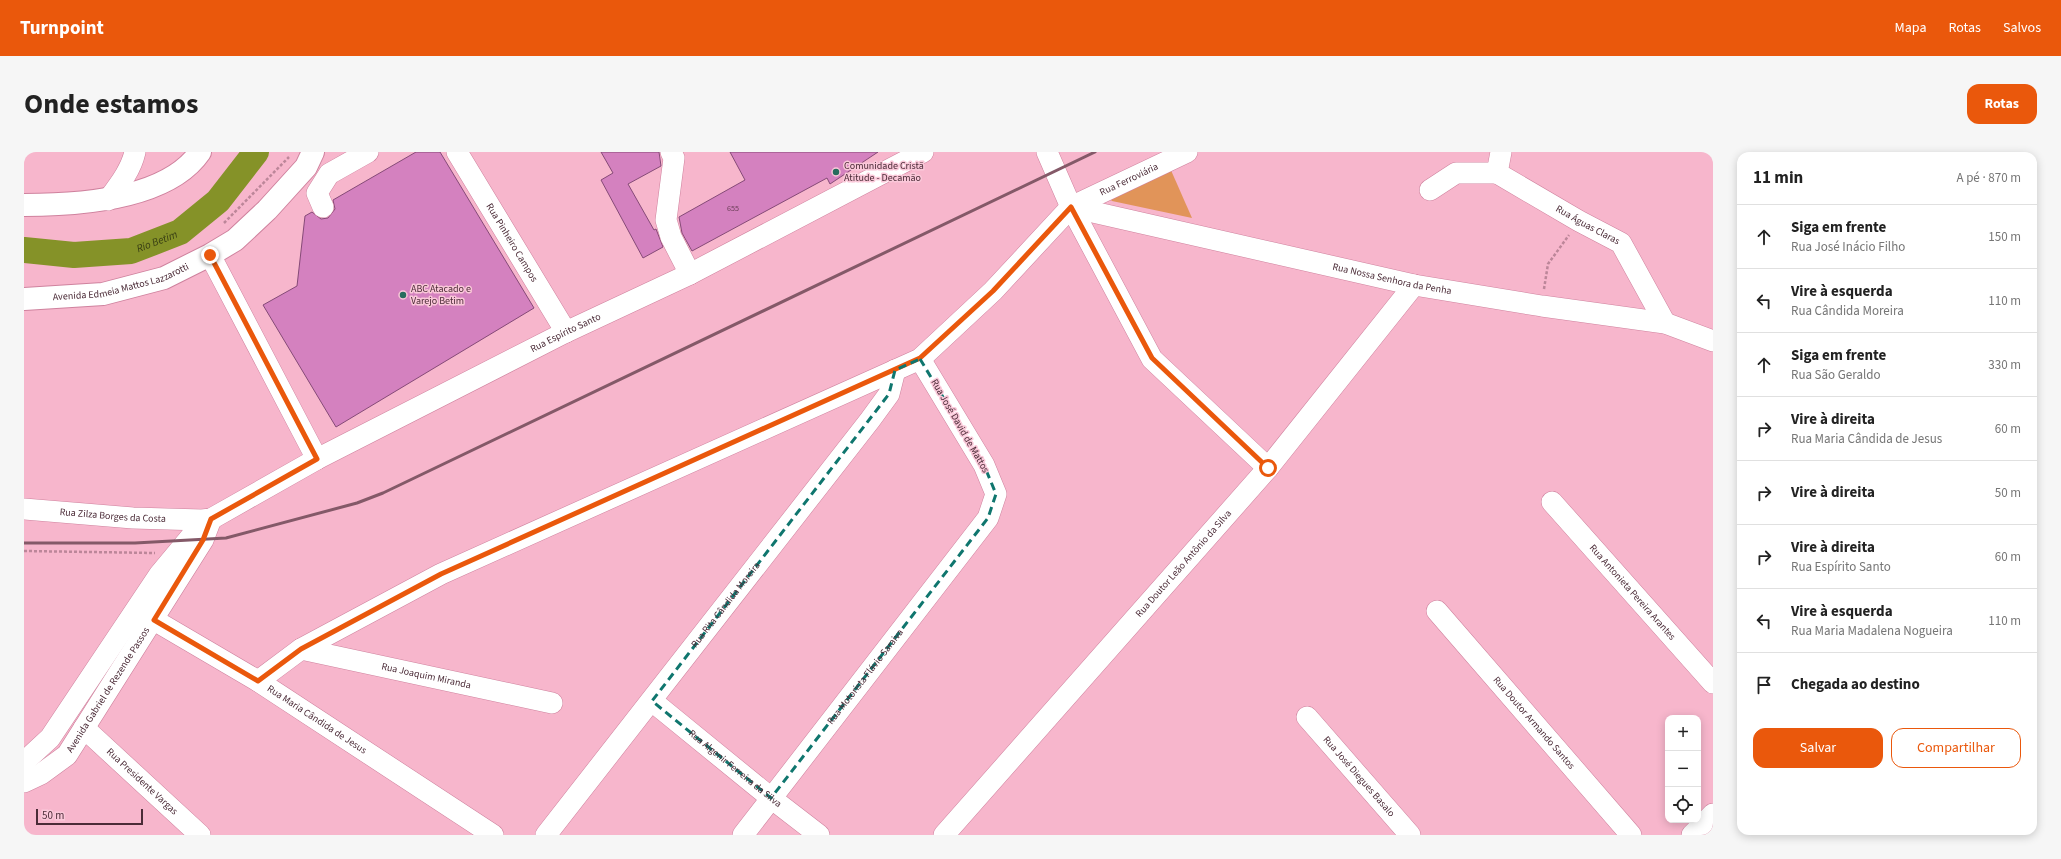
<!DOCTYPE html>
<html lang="pt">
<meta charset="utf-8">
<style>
:root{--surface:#fff;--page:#f6f6f6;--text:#222;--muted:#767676;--line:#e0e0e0;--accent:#ea580c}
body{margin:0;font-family:"Source Sans 3",sans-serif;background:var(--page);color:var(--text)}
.controls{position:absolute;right:12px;bottom:12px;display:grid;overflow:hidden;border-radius:8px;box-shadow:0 2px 10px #0003}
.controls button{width:36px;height:36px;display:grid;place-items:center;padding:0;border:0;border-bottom:1px solid var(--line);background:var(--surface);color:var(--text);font:20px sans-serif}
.scale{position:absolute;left:12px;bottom:10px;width:107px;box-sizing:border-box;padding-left:4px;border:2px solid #4b2b37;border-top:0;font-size:11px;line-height:14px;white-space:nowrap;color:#4b2b37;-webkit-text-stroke:3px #fac8d9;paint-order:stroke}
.stop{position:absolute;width:12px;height:12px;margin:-9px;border:3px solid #ea580c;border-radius:50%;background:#fff}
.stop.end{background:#ea580c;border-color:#fff;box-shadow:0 1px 4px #0008}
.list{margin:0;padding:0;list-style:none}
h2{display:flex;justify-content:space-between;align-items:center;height:52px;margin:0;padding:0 16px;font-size:17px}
h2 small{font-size:13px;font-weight:400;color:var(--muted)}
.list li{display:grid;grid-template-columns:26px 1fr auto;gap:12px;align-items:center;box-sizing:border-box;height:64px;padding:0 16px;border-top:1px solid var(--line)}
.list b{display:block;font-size:15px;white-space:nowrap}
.list p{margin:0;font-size:13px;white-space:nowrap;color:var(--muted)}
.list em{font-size:13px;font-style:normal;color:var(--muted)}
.actions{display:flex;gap:8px;padding:12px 16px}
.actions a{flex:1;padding:9px 0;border:1px solid var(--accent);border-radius:12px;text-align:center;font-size:14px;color:var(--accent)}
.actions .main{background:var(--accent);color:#fff}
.icon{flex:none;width:22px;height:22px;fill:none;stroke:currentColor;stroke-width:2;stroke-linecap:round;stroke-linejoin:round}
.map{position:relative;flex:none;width:1689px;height:683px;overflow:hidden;border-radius:12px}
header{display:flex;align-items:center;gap:24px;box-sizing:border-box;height:56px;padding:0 20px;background:var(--accent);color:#fff}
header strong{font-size:19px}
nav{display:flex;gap:22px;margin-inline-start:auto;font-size:14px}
.intro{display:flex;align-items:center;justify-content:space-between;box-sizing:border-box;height:96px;padding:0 24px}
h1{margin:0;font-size:28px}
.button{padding:10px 18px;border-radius:12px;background:var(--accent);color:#fff;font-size:14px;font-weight:700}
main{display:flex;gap:24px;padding:0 24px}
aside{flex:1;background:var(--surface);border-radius:12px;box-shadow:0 2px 10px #0003}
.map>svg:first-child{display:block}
.green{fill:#e19459}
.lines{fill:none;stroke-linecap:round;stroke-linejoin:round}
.river{stroke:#859228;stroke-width:26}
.building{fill:#d481bf;stroke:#854a77}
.minor-casing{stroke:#cf829e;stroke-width:22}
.major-casing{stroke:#cf829e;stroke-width:24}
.path{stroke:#bc8699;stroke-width:2.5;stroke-dasharray:3 2;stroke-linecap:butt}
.minor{stroke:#fff;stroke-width:21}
.major{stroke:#fff;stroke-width:22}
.rail{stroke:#845968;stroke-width:3}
.route{stroke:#ea580c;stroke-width:5}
.marked{fill:none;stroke:#0f766e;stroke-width:3;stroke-dasharray:8 5;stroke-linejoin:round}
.poi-dot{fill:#286c5d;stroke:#fac8d9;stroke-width:1.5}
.labels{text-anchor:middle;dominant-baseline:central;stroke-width:3;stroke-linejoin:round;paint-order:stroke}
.number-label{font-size:8px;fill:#6d4059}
.poi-label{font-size:10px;fill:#4b2b37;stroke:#fac8d9;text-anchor:start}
.street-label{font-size:10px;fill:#4b2b37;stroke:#fac8d9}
.water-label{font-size:11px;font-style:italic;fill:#383e14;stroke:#fac8d9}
</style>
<header>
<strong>Turnpoint</strong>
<nav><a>Mapa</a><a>Rotas</a><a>Salvos</a></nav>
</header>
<div class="intro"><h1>Onde estamos</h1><a class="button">Rotas</a></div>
<main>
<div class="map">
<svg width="1689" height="683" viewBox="0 0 1689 683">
<rect width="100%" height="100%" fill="#f7b6cc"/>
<path class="green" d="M1146,16l22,50 -80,-17 -2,-2z"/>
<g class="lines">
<path class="river" id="s1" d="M0,98l50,5 57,-4 49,-19 38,-31 38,-49"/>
</g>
<path class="building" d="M392,0h24l94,156 -198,119 -73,-122 34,-19 8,-70 7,-4 9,7 7,-1 7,-9 -2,-9z
M577,0h58l2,14 -33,18 26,46 2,-1 7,18 -20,11 -42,-78 12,-7z
M706,0h148l-48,32 -3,-6 -135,73 -10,-18 -3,-16 66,-37z"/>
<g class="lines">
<g class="minor-casing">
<g id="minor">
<path id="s2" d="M433,0l109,180"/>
<path d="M647,0l3,6 -8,62 5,17 19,37"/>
<path d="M1023,0l24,55 81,152 116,109"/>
<path id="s3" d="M1477,0l-4,21 82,48 42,22 44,80"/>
<path d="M1406,38l26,-17h41"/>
<path d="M84,48c11,-15 23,-30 27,-48"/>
<path d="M299,55l-6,-14 12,-19 39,-22"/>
<path id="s4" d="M1047,55l343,78 128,21 123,17 48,18"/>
<path d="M186,103l107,204"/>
<path id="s5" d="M1528,350l161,181"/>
<path id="s6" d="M0,357l109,9 69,2 9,-1 106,-60 249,-127 124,-58 233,-122"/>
<path id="s7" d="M112,459l18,9 104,61 235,154"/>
<path id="s8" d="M1413,459l194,224"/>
<path id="s9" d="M277,497l251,54"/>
<path id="s10" d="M234,529l43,-32 140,-75 479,-215 73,-68 78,-84 116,-55"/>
<path id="s11" d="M628,549l119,97 48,37"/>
<path id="s12" d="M1283,565l103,118"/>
<path id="s13" d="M60,576l116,107"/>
<path d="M0,610l26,-24 109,-163 35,-42"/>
<path id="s14" d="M0,630l17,-8 26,-19 136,-215 8,-21"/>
<path id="s15" d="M522,683l324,-415 19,-26 6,-24"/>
<path id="s16" d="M719,683l245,-317 8,-24 -12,-29 -64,-106"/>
<path id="s17" d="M920,683l324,-367 146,-183"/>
<path d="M1668,683l21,-21"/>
</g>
</g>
<g class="major-casing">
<g id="major">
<path d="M0,53c53,0 143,-5 176,-53"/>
<path id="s18" d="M0,147l79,-5 61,-16 46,-23 25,-15 32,-30 39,-43 7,-15"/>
</g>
</g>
<path class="path" d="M200,71l65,-66
M1520,137l4,-25 21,-29
M0,399l131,2"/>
<use href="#minor" class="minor"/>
<use href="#major" class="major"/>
<path class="rail" d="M0,391h111l91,-5 131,-35 26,-10 712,-341"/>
</g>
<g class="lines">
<path class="route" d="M186,103l107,204 -106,60 -8,21 -49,80 104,61 43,-32 140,-75 479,-216 73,-67 78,-84 81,151 116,110"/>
</g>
<path class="marked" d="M896,207l64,106 12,29 -8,24 -217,280 -119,-97 237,-307 6,-24z"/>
<g class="poi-dot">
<circle cx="812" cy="20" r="4"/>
<circle cx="379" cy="143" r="4"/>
</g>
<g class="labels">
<g class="number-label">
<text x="709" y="56">655</text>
</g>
<g class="poi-label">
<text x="820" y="14">Comunidade Cristã<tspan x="820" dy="12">Atitude - Decamão</tspan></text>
<text x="387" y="137">ABC Atacado e<tspan x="387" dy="12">Varejo Betim</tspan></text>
</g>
<g class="street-label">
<text stroke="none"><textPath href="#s10" startOffset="1016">Rua Ferroviária</textPath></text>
<text stroke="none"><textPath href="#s3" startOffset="126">Rua Águas Claras</textPath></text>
<text stroke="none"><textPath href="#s2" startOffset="106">Rua Pinheiro Campos</textPath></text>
<text stroke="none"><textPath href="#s4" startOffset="329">Rua Nossa Senhora da Penha</textPath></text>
<text stroke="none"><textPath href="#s18" startOffset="99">Avenida Edmeia Mattos Lazzarotti</textPath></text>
<text stroke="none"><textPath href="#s6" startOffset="588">Rua Espírito Santo</textPath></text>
<text transform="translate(936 274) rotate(60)">Rua José David de Mattos</text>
<text stroke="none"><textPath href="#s6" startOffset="89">Rua Zilza Borges da Costa</textPath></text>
<text stroke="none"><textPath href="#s17" startOffset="362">Rua Doutor Leão Antônio da Silva</textPath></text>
<text stroke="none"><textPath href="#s5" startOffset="121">Rua Antonieta Pereira Arantes</textPath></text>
<text stroke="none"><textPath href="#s15" startOffset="292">Rua Rita Cândida Moreira</textPath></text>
<text stroke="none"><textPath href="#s9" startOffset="128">Rua Joaquim Miranda</textPath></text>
<text stroke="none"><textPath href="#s16" startOffset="200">Rua Motorista Flávio Saraiva</textPath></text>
<text stroke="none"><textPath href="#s14" startOffset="128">Avenida Gabriel de Rezende Passos</textPath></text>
<text stroke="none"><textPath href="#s7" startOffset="211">Rua Maria Cândida de Jesus</textPath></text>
<text stroke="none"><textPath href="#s8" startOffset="148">Rua Doutor Armando Santos</textPath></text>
<text stroke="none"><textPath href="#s11" startOffset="107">Rua Algenir Ferreira da Silva</textPath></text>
<text stroke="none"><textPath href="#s12" startOffset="79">Rua José Diegues Basalo</textPath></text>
<text stroke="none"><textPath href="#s13" startOffset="79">Rua Presidente Vargas</textPath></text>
</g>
<g class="water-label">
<text stroke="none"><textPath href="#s1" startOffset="135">Rio Betim</textPath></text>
</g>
</g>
</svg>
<div class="controls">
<button>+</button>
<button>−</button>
<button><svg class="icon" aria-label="locate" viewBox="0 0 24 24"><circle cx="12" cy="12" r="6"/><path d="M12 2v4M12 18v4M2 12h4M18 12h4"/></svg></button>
</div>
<div class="scale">50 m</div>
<div class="stop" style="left:1244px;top:316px"></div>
<div class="stop end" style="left:186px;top:103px"></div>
</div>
<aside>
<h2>11 min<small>A pé · 870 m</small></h2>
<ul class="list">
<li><svg class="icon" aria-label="ahead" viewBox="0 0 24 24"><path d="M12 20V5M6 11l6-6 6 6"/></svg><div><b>Siga em frente</b><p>Rua José Inácio Filho</p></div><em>150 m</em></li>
<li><svg class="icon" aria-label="left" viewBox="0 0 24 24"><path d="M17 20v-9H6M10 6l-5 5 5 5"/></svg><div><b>Vire à esquerda</b><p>Rua Cândida Moreira</p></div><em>110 m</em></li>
<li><svg class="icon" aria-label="ahead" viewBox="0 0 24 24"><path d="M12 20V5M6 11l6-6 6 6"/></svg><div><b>Siga em frente</b><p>Rua São Geraldo</p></div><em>330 m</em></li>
<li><svg class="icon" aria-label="right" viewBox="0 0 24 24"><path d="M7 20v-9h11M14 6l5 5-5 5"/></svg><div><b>Vire à direita</b><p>Rua Maria Cândida de Jesus</p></div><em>60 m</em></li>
<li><svg class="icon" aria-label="right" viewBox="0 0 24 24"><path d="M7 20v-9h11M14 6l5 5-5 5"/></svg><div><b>Vire à direita</b></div><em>50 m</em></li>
<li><svg class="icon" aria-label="right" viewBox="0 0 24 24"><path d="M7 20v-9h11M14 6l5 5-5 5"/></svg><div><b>Vire à direita</b><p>Rua Espírito Santo</p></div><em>60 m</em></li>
<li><svg class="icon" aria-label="left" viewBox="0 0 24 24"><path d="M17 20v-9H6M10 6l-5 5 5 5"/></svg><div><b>Vire à esquerda</b><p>Rua Maria Madalena Nogueira</p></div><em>110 m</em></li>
<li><svg class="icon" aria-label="arrive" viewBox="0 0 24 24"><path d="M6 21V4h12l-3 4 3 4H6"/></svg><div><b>Chegada ao destino</b></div></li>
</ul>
<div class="actions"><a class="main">Salvar</a><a>Compartilhar</a></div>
</aside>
</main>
